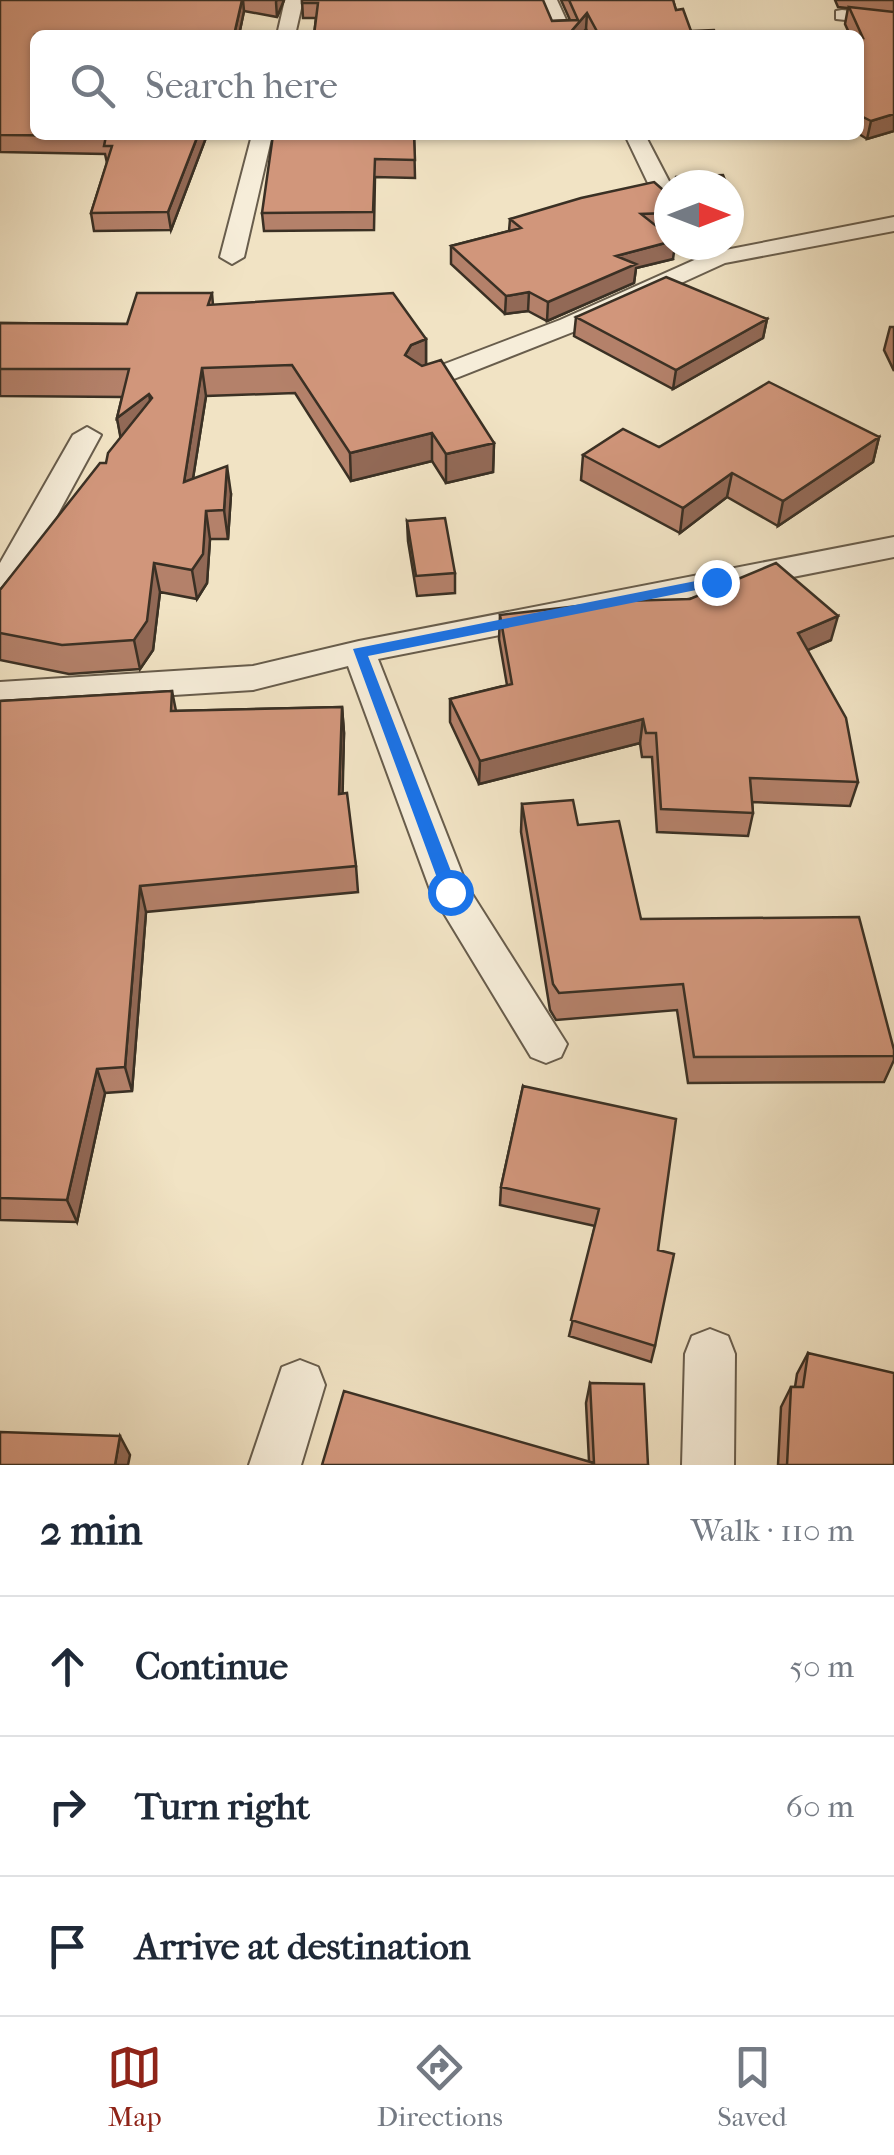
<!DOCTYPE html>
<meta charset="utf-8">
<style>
:root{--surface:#fff;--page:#f2f2f3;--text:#1f2937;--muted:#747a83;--line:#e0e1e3;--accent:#8f2418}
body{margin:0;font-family:"IM FELL French Canon",serif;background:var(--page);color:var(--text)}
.compass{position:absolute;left:654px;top:170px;width:90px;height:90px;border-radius:50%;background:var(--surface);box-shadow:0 2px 8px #0004;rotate:90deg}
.stop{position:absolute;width:30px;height:30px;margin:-22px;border:8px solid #1a73e8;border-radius:50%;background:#fff}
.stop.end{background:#1a73e8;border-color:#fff;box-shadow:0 2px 10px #0008}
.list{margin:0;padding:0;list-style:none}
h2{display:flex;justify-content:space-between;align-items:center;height:130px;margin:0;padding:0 40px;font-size:42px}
h2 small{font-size:32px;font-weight:400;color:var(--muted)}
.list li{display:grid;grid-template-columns:65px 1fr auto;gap:30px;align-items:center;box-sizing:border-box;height:140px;padding:0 40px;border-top:2px solid var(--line)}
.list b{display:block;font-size:38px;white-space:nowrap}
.list em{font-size:32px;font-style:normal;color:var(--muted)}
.icon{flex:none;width:55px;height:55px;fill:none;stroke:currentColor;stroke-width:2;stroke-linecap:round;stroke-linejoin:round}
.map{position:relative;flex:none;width:894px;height:1465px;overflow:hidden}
.search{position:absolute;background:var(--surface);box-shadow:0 2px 8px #0004;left:30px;right:30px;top:30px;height:110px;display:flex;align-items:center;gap:25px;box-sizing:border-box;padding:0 35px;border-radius:15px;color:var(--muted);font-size:38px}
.sheet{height:550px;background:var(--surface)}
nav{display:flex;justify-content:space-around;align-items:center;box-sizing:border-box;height:140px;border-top:2px solid var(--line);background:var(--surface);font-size:28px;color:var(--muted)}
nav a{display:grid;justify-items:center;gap:5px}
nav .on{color:var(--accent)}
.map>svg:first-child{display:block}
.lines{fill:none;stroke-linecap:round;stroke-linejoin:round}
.street-casing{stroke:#685d4c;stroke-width:4}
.street{fill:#f6edd9;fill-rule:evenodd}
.wall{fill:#b4816a;stroke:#3a3024;stroke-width:2.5}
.shaded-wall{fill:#926956;stroke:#3a3024;stroke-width:2.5}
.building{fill:#d1967b;stroke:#3a3024;stroke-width:2.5}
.route{fill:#1a73e8}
</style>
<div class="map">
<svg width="894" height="1465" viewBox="0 0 894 1465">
<rect width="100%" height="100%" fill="#f1e3c4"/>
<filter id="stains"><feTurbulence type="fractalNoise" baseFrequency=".002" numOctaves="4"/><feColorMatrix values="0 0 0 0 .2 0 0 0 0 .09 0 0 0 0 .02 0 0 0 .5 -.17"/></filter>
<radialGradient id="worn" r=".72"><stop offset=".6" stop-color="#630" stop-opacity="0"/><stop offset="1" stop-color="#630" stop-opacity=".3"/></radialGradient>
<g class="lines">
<g class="street-casing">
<path id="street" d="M285,0h18l-8,35h-18z
M539,0h18l16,35h-18z
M842,10l52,5v10l-58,-6v-8z
M252,135h20l-28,122 -12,7 -12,-7z
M625,135h20l26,50 -2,26 -11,-7z
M894,217v14l-169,32 -147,67 -147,58 -9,2 -13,-8 4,-6 147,-56 150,-67z
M87,427l14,8 -85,156 -5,7 -11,3v-38l73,-128z
M894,537v20l-516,102 89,227 100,158 -6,13 -15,6 -15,-6 -100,-165 -83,-226 -95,24 -253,16v-24l253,-16 106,-25z
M710,1329l18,7 7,18 -1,111h-52l3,-111 7,-18z
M300,1360l18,7 7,18 -24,80h-52l33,-98z"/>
</g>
<use href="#street" class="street"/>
</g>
<path class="wall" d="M0,0h284l-7,17 -33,-6 -5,24h-204v100h172l-36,95 -77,1 -3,-18 16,-50 -2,-9 -105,-2z
M302,0l250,21 18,-1 -9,-20h112l3,10 15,21 26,4h-128l-3,-6 -5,6h-267l2,-17h-13z
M835,0h59v131l-27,8 -8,-5v-99h-9l-5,-11 3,-16 -10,-1z
M414,135l1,43 -40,-1 -1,53 -110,1 -2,-18z
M669,195v36h-6l10,28 -37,9 -2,15 -87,38 -19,-10 -23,3 -54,-50v-18l58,-15 1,-12z
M729,212h9l-3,18h-6z
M212,293l1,12 213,34v26l68,78 -1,29 -47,11 -14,-22 -81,20 -56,-88 -89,3 -13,82 38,16 -3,45h-18l-3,44 -10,16 -37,-7 -7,58 -13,19 -71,5 -69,-14v-70l106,-127 15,-25 -4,-20 5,-21 -122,-1v-73l127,1z
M576,317l191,2 -4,19 -90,51 -99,-53z
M890,327h4v44l-10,-21z
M879,437l-6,25 -95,64 -51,-29 -47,36 -99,-53 2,-25 76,-8z
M407,521l48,52v20l-38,3 -9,-55z
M500,615l331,25 -24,10 51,132 -8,24 -98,-4 1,11 -5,23 -91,-4 -5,-75h-10l-2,-14 -161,41 -29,-62v-23l57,-14 -8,-46z
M172,691l4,20 166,-4 2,26 -2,61 14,72 2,26 -212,20 -14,179 -27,2 -28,129 -77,-2v-519z
M522,804l56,21 63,94 253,131v10l-10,22 -196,1 -11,-73 -121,10 -6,-10 -29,-178z
M523,1086l135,164 -3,96 -4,16 -82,-26 26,-110 -95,-21 1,-18z
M808,1353l86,112h-116l3,-58 10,-20h4l2,-13z
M590,1383l58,82h-326l267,-4 -3,-58z"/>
<path class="shaded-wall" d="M242,0h1l1,11 -5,24h-5z
M277,0h7l-7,17 -1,-15z
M587,13l-1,16 -5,6h-13z
M894,114v17l-27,8 4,-18z
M198,135h9l-36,95 -3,-18z
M669,242v3h6l-2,14 -37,9 -2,15 -87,38 1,-19 68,-46z
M529,292l-1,19 -23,3 1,-18z
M767,319l-4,19 -90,51 3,-19z
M426,339v28l-14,5 -7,-17 6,-10z
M202,368l4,28 -18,114 -4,-28z
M149,394l5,28 -32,24 -5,-28z
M432,433v28l-81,20 -1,-28z
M879,437l-6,25 -95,64 5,-25z
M494,443l-1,29 -47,11v-29z
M227,466l4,28 -3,45 -4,-29z
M732,473l-5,24 -47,36 3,-25z
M206,511l4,28 -3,44 -10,16 -5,-29z
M154,563l6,29 -7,58 -13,19 -6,-29z
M838,616l-7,24 -39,17 6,-24z
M342,707l2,26 -2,87 -3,-26z
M643,719l-3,24 -161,41 1,-23z
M140,886l6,26 -14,179 -7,-24z
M97,1069l8,24 -28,129 -10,-22z
M120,1436l10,19 -2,10h-13z"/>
<path class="building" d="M0,0h242l-8,35h-199v100h163l-30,77 -77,1 21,-67h-8l2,-10 -106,-1z
M302,0h241l9,21 26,-1 -9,-20h104l3,10 7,-1 8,22 23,-1 3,5h-118l-12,-22 -19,22h-254l4,-32h-16z
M849,7l45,5v102l-23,7 -12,-6v-77h4z
M273,135h141l1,25 -40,-1 -2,53 -111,1z
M723,175l4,10h-53l2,-8z
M654,182l15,13v18l-28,1 28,22v6l-53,14 20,8 -88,38 -19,-10 -23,4 -55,-50 70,-18 -11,-9 71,-21z
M729,190l9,22h-9z
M666,277l101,42 -91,51 -100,-53z
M137,293h75l-4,12 185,-12 33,46 -15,6 -6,10 17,11 19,-6 53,83 -48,11 -14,-21 -82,20 -58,-88 -90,3 -18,114 43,-16 -3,44 -18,1 -3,43 -11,16 -38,-7 -7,58 -13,19 -72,5 -62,-12v-43l100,-127h6l2,-10 44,-55 -3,-4 -32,24 12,-49h-129v-46l127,1z
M769,382l110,55 -96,64 -51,-28 -49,35 -100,-53 40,-26 36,18z
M445,518l10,55 -39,3 -9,-55z
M776,563l62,53 -40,17 48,85 12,64 -108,-4 3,35 -92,-4 -5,-76h-10l-3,-14 -163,42 -30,-62 62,-15 -12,-69 122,-14 68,-2z
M172,691l-1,20 171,-4 -3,87 8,-1 9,73 -216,20 -15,181 -28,2 -30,131 -67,-2v-497z
M573,800l5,25 41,-4 22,98 218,-2 35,133v6l-200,1 -11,-73 -124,9 -6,-9 -31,-180z
M523,1086l153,33 -18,131 16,4 -19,92 -84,-26 28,-111 -98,-22z
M808,1353l86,20v92h-107l4,-78h12z
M590,1383l54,1 4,81h-326l22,-74 250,72z
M0,1432l120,4 -5,29h-115z"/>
<path class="route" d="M716,577l5,2v6l-353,71 91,236 -9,7 -6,-2 -91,-248z"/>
<rect width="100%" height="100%" filter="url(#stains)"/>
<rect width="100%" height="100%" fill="url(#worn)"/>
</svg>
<svg class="compass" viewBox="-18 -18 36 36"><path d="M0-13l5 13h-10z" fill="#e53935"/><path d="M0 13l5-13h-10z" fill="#747a83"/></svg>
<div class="stop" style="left:450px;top:892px"></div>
<div class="stop end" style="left:716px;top:582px"></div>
<div class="search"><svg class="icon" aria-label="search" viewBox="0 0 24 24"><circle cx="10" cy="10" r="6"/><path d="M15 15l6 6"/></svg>Search here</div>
</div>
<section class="sheet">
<h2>2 min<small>Walk · 110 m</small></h2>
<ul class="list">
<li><svg class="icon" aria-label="ahead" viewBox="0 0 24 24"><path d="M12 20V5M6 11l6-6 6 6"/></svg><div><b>Continue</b></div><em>50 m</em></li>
<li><svg class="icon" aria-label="right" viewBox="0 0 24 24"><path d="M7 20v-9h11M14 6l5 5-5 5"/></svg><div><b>Turn right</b></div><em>60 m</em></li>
<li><svg class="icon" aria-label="arrive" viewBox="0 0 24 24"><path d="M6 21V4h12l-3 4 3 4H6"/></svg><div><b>Arrive at destination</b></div></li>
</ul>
</section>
<nav>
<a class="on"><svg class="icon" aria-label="map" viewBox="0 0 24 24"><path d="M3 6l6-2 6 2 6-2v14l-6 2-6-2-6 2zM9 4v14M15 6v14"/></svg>Map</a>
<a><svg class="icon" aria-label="directions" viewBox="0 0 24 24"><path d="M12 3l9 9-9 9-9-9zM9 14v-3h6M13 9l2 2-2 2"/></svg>Directions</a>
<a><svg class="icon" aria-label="saved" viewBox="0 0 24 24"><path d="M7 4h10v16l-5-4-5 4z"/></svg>Saved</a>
</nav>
